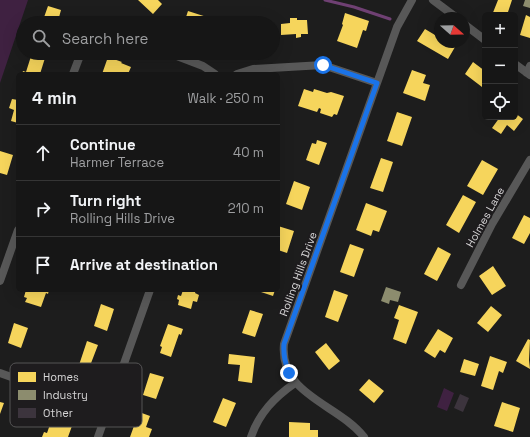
<!DOCTYPE html>
<meta charset="utf-8">
<style>
:root{--surface:#161616;--page:#1f1f1f;--text:#f1f3f6;--muted:#9e9fa1;--line:#353535}
body{margin:0;font-family:"Space Grotesk",sans-serif;background:var(--page);color:var(--text)}
.controls{position:absolute;right:12px;top:12px;display:grid;overflow:hidden;border-radius:6px;box-shadow:0 4px 16px #0002}
.controls button{width:36px;height:36px;display:grid;place-items:center;padding:0;border:0;border-bottom:1px solid var(--line);background:var(--surface);color:var(--text);font:20px sans-serif}
.compass{position:absolute;left:434px;top:12px;width:36px;height:36px;border-radius:50%;background:var(--surface);box-shadow:0 4px 16px #0002;rotate:110deg}
.stop{position:absolute;width:12px;height:12px;margin:-9px;border:3px solid #1a73e8;border-radius:50%;background:#fff}
.stop.end{background:#1a73e8;border-color:#fff;box-shadow:0 1px 4px #0008}
.list{margin:0;padding:0;list-style:none}
h2{display:flex;justify-content:space-between;align-items:center;height:52px;margin:0;padding:0 16px;font-size:17px}
h2 small{font-size:13px;font-weight:400;color:var(--muted)}
.list li{display:grid;grid-template-columns:26px 1fr auto;gap:12px;align-items:center;box-sizing:border-box;height:56px;padding:0 16px;border-top:1px solid var(--line)}
.list b{display:block;font-size:15px;white-space:nowrap}
.list p{margin:0;font-size:13px;white-space:nowrap;color:var(--muted)}
.list em{font-size:13px;font-style:normal;color:var(--muted)}
.icon{flex:none;width:22px;height:22px;fill:none;stroke:currentColor;stroke-width:2;stroke-linecap:round;stroke-linejoin:round}
.map{position:relative;flex:none;width:530px;height:437px;overflow:hidden}
.search{position:absolute;background:var(--surface);box-shadow:0 4px 16px #0002;left:16px;top:16px;width:264px;height:44px;display:flex;align-items:center;gap:10px;box-sizing:border-box;padding:0 14px;border-radius:22px;color:var(--muted);font-size:15px}
.panel{position:absolute;background:var(--surface);box-shadow:0 4px 16px #0002;left:16px;top:72px;width:264px;height:220px;border-radius:6px}
.map>svg:first-child{display:block}
.green{fill:#3f2141}
.homes{fill:#f6d55c}
.industry{fill:#8c8c6e}
.lines{fill:none;stroke-linecap:round;stroke-linejoin:round}
.stream{stroke:#6f4073;stroke-width:3}
.building{fill:#3c343d}
.street{stroke:#585858;stroke-width:8}
.route{stroke:#1a73e8;stroke-width:5}
.labels{text-anchor:middle;dominant-baseline:central;stroke-width:4;stroke-linejoin:round;paint-order:stroke}
.street-label{font-size:11px;fill:#d6d5d6;stroke:#1e1c1e}
.key{fill:#1e1c1e;stroke:#555455;stroke-width:1}
.key-label{font-size:11px;fill:#d6d5d6}
</style>
<div class="map">
<svg width="530" height="437" viewBox="0 0 530 437">
<rect width="100%" height="100%" fill="#1d1d1d"/>
<path class="green" d="M0,0h28l-28,83z
M444,388l10,5 -7,18 -10,-4z"/>
<path class="homes" d="M138,0h20l4,4 -9,10z
M498,0h14l-5,15h-15z
M48,6l13,4 -3,11 3,1 -1,1h-18z
M188,11l25,8 -2,4h-27z
M345,13l24,8 -3,10 -3,-1 -6,18 -20,-7 6,-16 -1,-1z
M526,15l4,2v21l-10,-3z
M290,18h7v2h10l1,14h-7v3l-5,1v-4l-15,1v-11l9,-1z
M425,29l15,9v4h7l8,5 -7,12 -31,-18z
M32,53l13,5 -5,16h-18l1,-3 3,1z
M108,57l14,5 -1,1 10,4 -3,7h-26z
M473,62l12,9v12l-3,4 -17,-13z
M412,70l14,5 -3,8 7,2 -5,16 -22,-8z
M304,89l9,3 1,-3 13,4 4,-1 13,4 -7,19 -3,-1 -2,3 -12,-4 1,-4 -2,-1 -2,4 -19,-6z
M12,99l6,1v23l-7,-2 3,-11 -5,-2z
M397,112l15,5 -10,29 -15,-5z
M515,113l8,6 -9,12 -7,-6 -6,9 -9,-6 8,-11h15z
M317,140l10,3 -8,22 -13,-5 6,-17 4,1z
M0,151l13,4 -6,20 -7,-2z
M381,158l12,4 -10,30 -13,-4z
M482,160l16,9 -15,26 -16,-9z
M294,181l16,6 -8,23 -16,-6z
M463,195l13,7 -17,31 -13,-8z
M366,203l21,8 -8,21 -6,-2 -2,6 -15,-6z
M524,215l6,3v15l-6,11 -12,-6z
M278,226l16,5 -7,22 -9,-3z
M350,244l14,5 -10,28 -14,-5z
M438,247l13,7 -14,27 -13,-7z
M493,266l13,20 -14,9 -13,-19z
M26,290h23l-1,4 -2,-1 -5,14 -16,-5 2,-4 -3,-1z
M183,290h13l-1,3 4,2 -2,7 -4,-1 -2,8 -13,-4 1,-5 -2,-1 1,-4 3,1z
M255,290h20l-2,6z
M334,290l14,5 -10,27 -13,-5z
M101,304l13,5 -7,22 -13,-5z
M399,305l19,7 -12,32 -13,-5 6,-19 -5,-2z
M491,306l11,9 -14,17 -11,-9z
M250,310l13,4 -8,23 -13,-4z
M14,323l14,5 -7,20 -13,-5z
M168,324l15,5 -2,6 -2,-1 -8,23 -11,-4 2,-6 -2,-1z
M438,329l15,9 -8,15 -5,-3 -5,8 -11,-7z
M528,339l2,1 -1,20 1,9 -14,-8z
M87,341l11,4 -10,26 -10,-3z
M326,343l14,18 -11,9 -14,-18z
M229,354l26,3 -3,26 -14,-2 2,-16 -12,-1z
M490,356l17,6 -4,11 -4,-2 -6,19 -12,-4z
M464,359l15,5 -4,12 -15,-4z
M150,373l14,4 -8,22 -13,-4z
M369,379l15,12 -10,12 -15,-13z
M223,398l13,5 -10,24 -13,-5z
M0,402l4,1 -4,11z
M502,402l18,6 -7,24 -19,-6z
M139,412l11,4 -4,11 6,2 -3,8h-19z
M54,413l16,5 -2,7 4,1 -4,11h-26l2,-5 3,1z
M289,422l21,1v7h8v7h-29z"/>
<path class="industry" d="M525,0h5v8l-7,-2z
M386,287l15,5 -3,10 -8,-2 -1,4 -8,-3z"/>
<g class="lines">
<path class="stream" d="M325,0l29,7 36,12"/>
</g>
<path class="building" d="M460,394l9,4 -6,14 -9,-4z"/>
<g class="lines">
<path class="street" d="M433,0l24,18
M464,24l21,16
M169,53l34,13 12,8
M515,64l15,11
M527,73l3,-7
M73,74l8,-21
M237,74l16,-5 70,-4 54,18
M0,281l18,-51
M461,285l31,-61 38,-64
M0,373l107,38
M98,437l52,-147
M251,437c8,-24 24,-40 44,-54
M364,437c-27,-34 -85,-42 -80,-93l113,-317 15,-27"/>
</g>
<g class="lines">
<path class="route" d="M289,373c-4,-10 -6,-18 -5,-29l93,-261 -54,-18"/>
</g>
<g class="labels">
<g class="street-label">
<text transform="translate(485 217) rotate(-61)">Holmes Lane</text>
<text transform="translate(298 274) rotate(-70)">Rolling Hills Drive</text>
</g>
</g>
<rect x="10" y="363" width="132" height="64" rx="6" class="key"/>
<rect x="18" y="372" width="18" height="10" fill="#f6d55c"/>
<rect x="18" y="390" width="18" height="10" fill="#8c8c6e"/>
<rect x="18" y="408" width="18" height="10" fill="#3c343d"/>
<g class="key-label">
<text x="43" y="381">Homes</text>
<text x="43" y="399">Industry</text>
<text x="43" y="417">Other</text>
</g>
</svg>
<div class="controls">
<button>+</button>
<button>−</button>
<button><svg class="icon" aria-label="locate" viewBox="0 0 24 24"><circle cx="12" cy="12" r="6"/><path d="M12 2v4M12 18v4M2 12h4M18 12h4"/></svg></button>
</div>
<svg class="compass" viewBox="-18 -18 36 36"><path d="M0-13l5 13h-10z" fill="#e53935"/><path d="M0 13l5-13h-10z" fill="#9e9fa1"/></svg>
<div class="stop" style="left:323px;top:65px"></div>
<div class="stop end" style="left:289px;top:373px"></div>
<div class="search"><svg class="icon" aria-label="search" viewBox="0 0 24 24"><circle cx="10" cy="10" r="6"/><path d="M15 15l6 6"/></svg>Search here</div>
<section class="panel">
<h2>4 min<small>Walk · 250 m</small></h2>
<ul class="list">
<li><svg class="icon" aria-label="ahead" viewBox="0 0 24 24"><path d="M12 20V5M6 11l6-6 6 6"/></svg><div><b>Continue</b><p>Harmer Terrace</p></div><em>40 m</em></li>
<li><svg class="icon" aria-label="right" viewBox="0 0 24 24"><path d="M7 20v-9h11M14 6l5 5-5 5"/></svg><div><b>Turn right</b><p>Rolling Hills Drive</p></div><em>210 m</em></li>
<li><svg class="icon" aria-label="arrive" viewBox="0 0 24 24"><path d="M6 21V4h12l-3 4 3 4H6"/></svg><div><b>Arrive at destination</b></div></li>
</ul>
</section>
</div>
